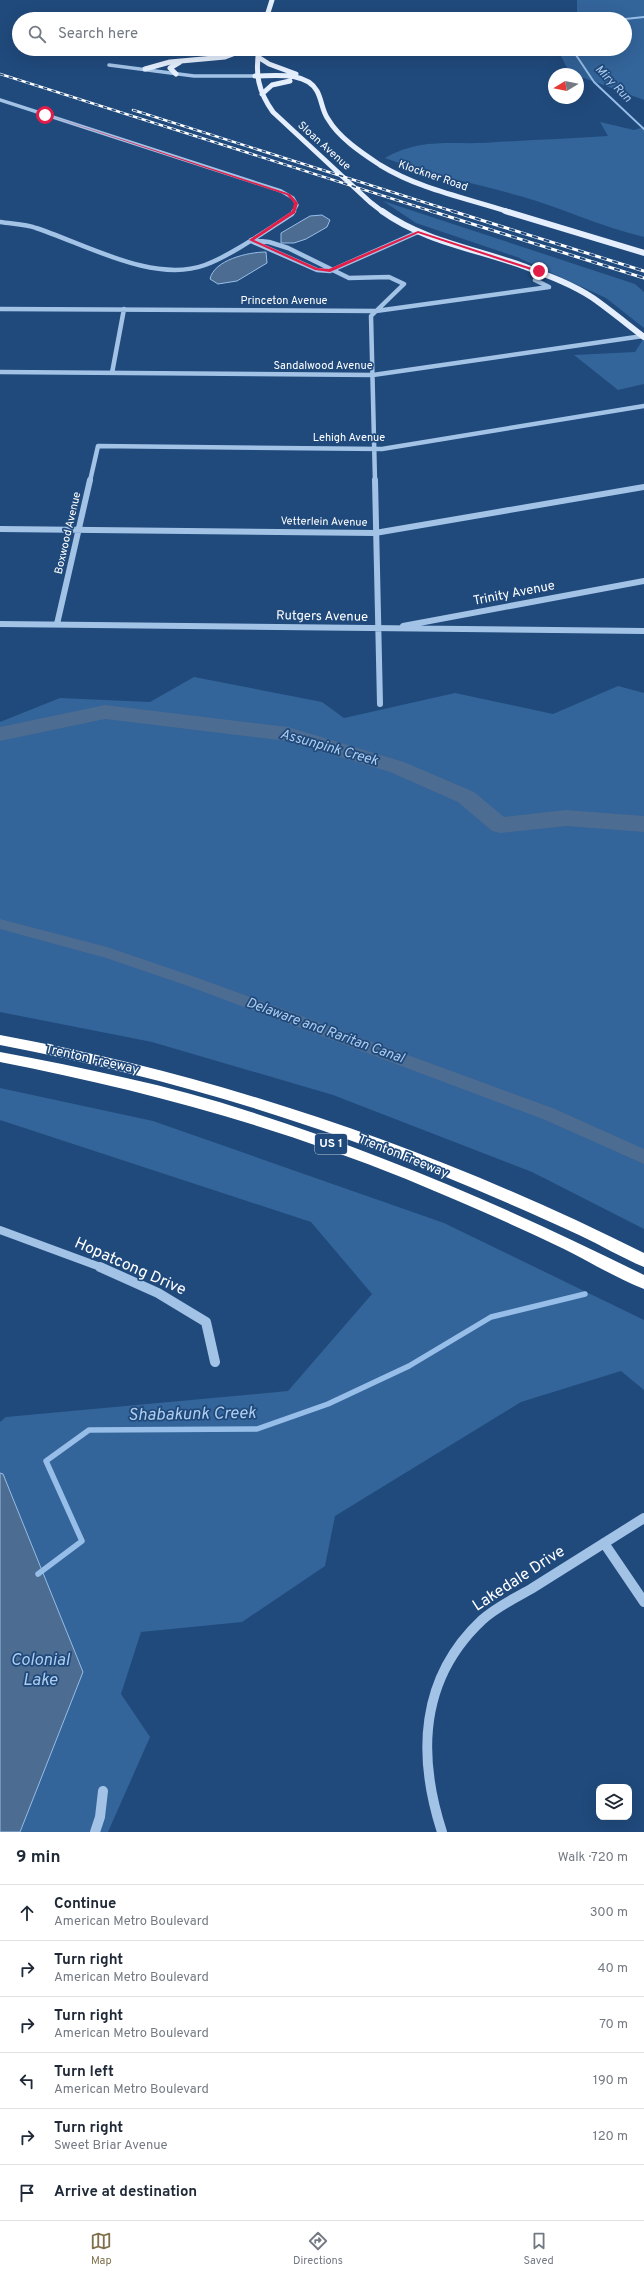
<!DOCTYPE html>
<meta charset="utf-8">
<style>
:root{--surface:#fff;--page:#f2f2f3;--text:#1f2937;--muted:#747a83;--line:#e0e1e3;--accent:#7e704b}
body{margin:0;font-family:Overpass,sans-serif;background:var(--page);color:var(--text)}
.controls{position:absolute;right:12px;bottom:12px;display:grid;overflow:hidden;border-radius:8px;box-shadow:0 4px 16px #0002}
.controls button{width:36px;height:36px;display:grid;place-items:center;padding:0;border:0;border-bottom:1px solid var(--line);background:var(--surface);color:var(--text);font:20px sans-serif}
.compass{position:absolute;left:548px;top:68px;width:36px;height:36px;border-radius:50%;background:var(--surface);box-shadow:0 4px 16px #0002;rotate:260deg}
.stop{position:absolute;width:12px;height:12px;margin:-9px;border:3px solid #e11d48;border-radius:50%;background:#fff}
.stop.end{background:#e11d48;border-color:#fff;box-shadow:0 1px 4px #0008}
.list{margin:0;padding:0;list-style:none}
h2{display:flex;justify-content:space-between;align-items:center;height:52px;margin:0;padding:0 16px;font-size:17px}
h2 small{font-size:13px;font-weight:400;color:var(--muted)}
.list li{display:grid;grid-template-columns:26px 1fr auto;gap:12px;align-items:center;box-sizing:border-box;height:56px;padding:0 16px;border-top:1px solid var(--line)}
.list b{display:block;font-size:15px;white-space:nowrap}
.list p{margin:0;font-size:13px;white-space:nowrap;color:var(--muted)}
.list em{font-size:13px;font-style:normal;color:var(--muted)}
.icon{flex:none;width:22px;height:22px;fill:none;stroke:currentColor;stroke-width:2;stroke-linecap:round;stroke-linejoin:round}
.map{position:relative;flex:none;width:644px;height:1832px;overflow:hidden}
.search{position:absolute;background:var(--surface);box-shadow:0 4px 16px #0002;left:12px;right:12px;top:12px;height:44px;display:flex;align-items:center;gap:10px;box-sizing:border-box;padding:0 14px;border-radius:22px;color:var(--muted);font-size:15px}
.sheet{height:388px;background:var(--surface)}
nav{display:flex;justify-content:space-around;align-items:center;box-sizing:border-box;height:56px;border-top:1px solid var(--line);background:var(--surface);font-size:11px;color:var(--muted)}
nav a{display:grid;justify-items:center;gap:2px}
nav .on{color:var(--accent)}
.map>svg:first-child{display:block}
.green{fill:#33649a}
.water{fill:#4d6c91;stroke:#97bee8}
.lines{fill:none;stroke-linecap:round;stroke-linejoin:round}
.stream-far1{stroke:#97bee8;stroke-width:2}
.stream{stroke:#97bee8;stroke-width:5.5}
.canal{fill:#4d6c91;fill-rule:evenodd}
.river{fill:#4d6c91;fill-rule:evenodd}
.minor-far4{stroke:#a3c3e6;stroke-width:3.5}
.minor-far3{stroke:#a3c3e6;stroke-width:4.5}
.minor-far2{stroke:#a3c3e6;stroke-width:6}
.minor-far1{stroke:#a3c3e6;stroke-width:8}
.minor{stroke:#a3c3e6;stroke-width:10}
.major-far1{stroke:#e4eefd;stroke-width:5}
.major{stroke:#e4eefd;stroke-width:6}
.highway{fill:#fff;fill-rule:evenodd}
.rail-far1-casing{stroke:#fff;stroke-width:2.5}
.rail-casing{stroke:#fff;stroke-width:3}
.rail-far1{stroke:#204a7c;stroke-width:1.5;stroke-dasharray:4.5;stroke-linecap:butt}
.rail{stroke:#204a7c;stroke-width:2;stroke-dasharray:6;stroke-linecap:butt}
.route{fill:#e11d48}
.labels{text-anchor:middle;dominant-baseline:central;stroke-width:3.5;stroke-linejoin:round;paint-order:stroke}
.far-street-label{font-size:11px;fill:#fff;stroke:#204a7c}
.far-water-label{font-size:12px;font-style:italic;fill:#aecdee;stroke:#204a7c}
.shield{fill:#204a7c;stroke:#bcc9d8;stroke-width:1}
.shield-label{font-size:12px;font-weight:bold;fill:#fff}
.street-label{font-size:13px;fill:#fff;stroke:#204a7c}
.water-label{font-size:14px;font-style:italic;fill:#aecdee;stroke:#204a7c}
.near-street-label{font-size:16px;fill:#fff;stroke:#204a7c}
.near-water-label{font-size:17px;font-style:italic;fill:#aecdee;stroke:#204a7c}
</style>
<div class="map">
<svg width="644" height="1832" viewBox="0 0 644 1832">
<rect width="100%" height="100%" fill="#204a7c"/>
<path class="green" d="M577,0h67v100l-60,-22 -6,1v-5h-8l-11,-22 5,-3h61v-30h-38l-10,-5z
M600,122l34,8 10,-3v110c-43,-10 -82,-29 -124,-41 -45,-13 -92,-21 -135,-38 34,-19 60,-14 98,-15 41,-3 83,-4 125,-7z
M383,201l252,83 9,8v36l-38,-30 -89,-41 -101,-34z
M644,338v46l-26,6 -44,-35 61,-3z
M194,677l128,25 22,16 111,-25 98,21 65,-28 26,7v536l-112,-57 -199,-77 -181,-53 -152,-30v-290l60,-24 90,4z
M0,1088l153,33 291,102 200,97v70l-23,-19 -100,31 -186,114 -10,50 -83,56 -101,10 -20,62 29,43 -42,95h-88l63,-160 -80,-197 -3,-2v-51l6,-5 282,-26 84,-97 -61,-72 -311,-102z"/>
<path class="water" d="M322,215l8,5 -3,7 -21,12 -12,4h-13v-10l29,-17z
M266,252l1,11 -30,18 -19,3 -8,-5c4,-19 38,-27 56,-27z
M0,1473l3,1 80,198 -63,160h-20z"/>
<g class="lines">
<path class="stream-far1" d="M625,19l19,-2
M572,49l22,33 50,47
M169,53l3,-4"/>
<path class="stream" d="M38,1574l44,-33 -36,-80 43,-31 168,-1 71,-25 81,-38 82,-49 94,-23"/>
<path class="canal" d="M0,919l107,28 91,31 357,131 89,40v15l-101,-45 -355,-133 -82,-28 -106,-29z"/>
<path class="river" d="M105,705l183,22 116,35 70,30 30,25 62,-7 78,6v16l-78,-6 -66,7 -8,-2 -34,-29 -68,-30 -103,-31 -182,-22 -105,22v-14z"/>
<path class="minor-far4" d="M109,65l85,11h61
M0,100l281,91 12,7 4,7 -4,7"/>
<path class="minor-far3" d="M0,222c12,2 25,2 36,6 49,16 118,56 169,37 27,-10 62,-35 87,-51l2,-3
M251,240l18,2 19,6 61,30 40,-1 15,7 -33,32 4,165
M251,241l66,29 13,1 88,-39
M0,309l376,2 173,-24 -14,-7
M0,372l373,3 270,-39
M112,373l12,-64
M90,481l8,-35 284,3 262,-43"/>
<path class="minor-far2" d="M375,480l5,224
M0,529l375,4 269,-46
M0,624l644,7
M57,624l33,-144
M403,626l241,-45"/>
<path class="minor-far1" d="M0,1230l103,38"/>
<path class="minor" d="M100,1267l58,26 48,29 9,40
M604,1543l40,59
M95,1832l5,-15 3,-26
M442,1832c-25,-77 -22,-154 40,-212 14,-13 33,-22 49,-31 38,-24 75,-47 113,-71"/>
<path class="major-far1" d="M266,19l6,-19
M259,49c-4,25 -1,42 14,63l97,90 13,10
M258,57l11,7 27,10
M145,69l25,-7 55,-5 21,-8
M176,74l-6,-6 10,-6
M255,76c19,0 51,-5 62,15 5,9 5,20 11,28 11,19 34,34 52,46 39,24 86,33 129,47
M262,94l10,-9 18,-4"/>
<path class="major" d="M382,211c41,30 94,38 141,55 24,9 49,18 70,32 17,12 34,26 51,39
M505,211l139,42"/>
<path class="highway" d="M0,1035c224,41 440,116 644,218v14c-22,-9 -43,-22 -65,-32 -45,-21 -92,-41 -138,-60 -143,-58 -289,-101 -441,-130z
M0,1052c84,16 169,33 251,60 135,43 265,99 393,163v14c-28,-11 -54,-27 -80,-40 -52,-25 -105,-48 -158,-70 -131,-53 -267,-90 -406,-117z"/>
<g class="rail-far1-casing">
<path id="rail-far1" d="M0,74l434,138
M133,110l322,102"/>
</g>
<g class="rail-casing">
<path id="rail" d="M431,211l213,67
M452,211l192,60"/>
</g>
<use href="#rail-far1" class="rail-far1"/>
<use href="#rail" class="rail"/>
</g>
<path class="route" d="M44,114l246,80 8,9 -3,10 -41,27 63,28 12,1 89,-38 123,40 -4,1 -119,-39 -88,39 -15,-2 -66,-30 43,-29 2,-8 -7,-8z"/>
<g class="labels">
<g class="far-street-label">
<text transform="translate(324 146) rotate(42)">Sloan Avenue</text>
<text transform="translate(433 176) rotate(19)">Klockner Road</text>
<text x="284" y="301">Princeton Avenue</text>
<text x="323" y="366">Sandalwood Avenue</text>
<text x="349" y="438">Lehigh Avenue</text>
<text transform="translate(324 522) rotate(1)">Vetterlein Avenue</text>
<text transform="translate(68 533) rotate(-77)">Boxwood Avenue</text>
</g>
<g class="far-water-label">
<text transform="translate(613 84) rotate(46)">Miry Run</text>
</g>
<rect class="shield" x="315" y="1134" width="32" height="20" rx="3"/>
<g class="shield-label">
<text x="331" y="1144">US 1</text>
</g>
<g class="street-label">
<text transform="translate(514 594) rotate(-11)">Trinity Avenue</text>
<text transform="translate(322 617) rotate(1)">Rutgers Avenue</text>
<text transform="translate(92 1060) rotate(13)">Trenton Freeway</text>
<text transform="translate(403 1157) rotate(22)">Trenton Freeway</text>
</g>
<g class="water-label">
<text transform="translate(329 748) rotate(16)">Assunpink Creek</text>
<text transform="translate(325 1031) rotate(20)">Delaware and Raritan Canal</text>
</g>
<g class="near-street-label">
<text transform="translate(130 1267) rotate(24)">Hopatcong Drive</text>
<text transform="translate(519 1579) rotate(-33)">Lakedale Drive</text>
</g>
<g class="near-water-label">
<text transform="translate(192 1415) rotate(-1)">Shabakunk Creek</text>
<text x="40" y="1661">Colonial<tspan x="40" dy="20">Lake</tspan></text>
</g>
</g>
</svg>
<div class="controls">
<button><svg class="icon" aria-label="layers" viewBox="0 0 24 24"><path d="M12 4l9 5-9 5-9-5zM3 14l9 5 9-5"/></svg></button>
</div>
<svg class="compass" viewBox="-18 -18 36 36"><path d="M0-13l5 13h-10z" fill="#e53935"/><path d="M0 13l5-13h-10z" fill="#747a83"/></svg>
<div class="stop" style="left:45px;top:115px"></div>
<div class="stop end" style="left:539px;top:271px"></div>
<div class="search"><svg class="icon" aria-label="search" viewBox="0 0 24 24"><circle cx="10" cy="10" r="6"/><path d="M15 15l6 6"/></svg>Search here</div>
</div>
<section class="sheet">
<h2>9 min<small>Walk · 720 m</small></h2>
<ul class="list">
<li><svg class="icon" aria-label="ahead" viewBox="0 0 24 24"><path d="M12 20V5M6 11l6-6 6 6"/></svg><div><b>Continue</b><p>American Metro Boulevard</p></div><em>300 m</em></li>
<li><svg class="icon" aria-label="right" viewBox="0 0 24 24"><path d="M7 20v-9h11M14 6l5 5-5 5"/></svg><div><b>Turn right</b><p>American Metro Boulevard</p></div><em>40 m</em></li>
<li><svg class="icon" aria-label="right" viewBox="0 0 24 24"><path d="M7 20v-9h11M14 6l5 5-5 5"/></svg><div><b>Turn right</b><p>American Metro Boulevard</p></div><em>70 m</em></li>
<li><svg class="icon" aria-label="left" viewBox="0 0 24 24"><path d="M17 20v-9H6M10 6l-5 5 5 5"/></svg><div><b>Turn left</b><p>American Metro Boulevard</p></div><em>190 m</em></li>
<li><svg class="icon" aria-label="right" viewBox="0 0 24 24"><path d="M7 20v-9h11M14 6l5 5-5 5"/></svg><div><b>Turn right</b><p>Sweet Briar Avenue</p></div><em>120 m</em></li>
<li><svg class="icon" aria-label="arrive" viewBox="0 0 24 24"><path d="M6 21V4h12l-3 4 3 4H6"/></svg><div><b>Arrive at destination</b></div></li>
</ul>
</section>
<nav>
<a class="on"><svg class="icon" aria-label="map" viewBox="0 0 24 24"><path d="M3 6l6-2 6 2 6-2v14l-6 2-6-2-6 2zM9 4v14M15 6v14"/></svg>Map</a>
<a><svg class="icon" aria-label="directions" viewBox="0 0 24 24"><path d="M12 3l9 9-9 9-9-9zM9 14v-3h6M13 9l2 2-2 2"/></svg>Directions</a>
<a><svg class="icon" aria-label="saved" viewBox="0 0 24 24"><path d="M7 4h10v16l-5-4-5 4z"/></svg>Saved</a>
</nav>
